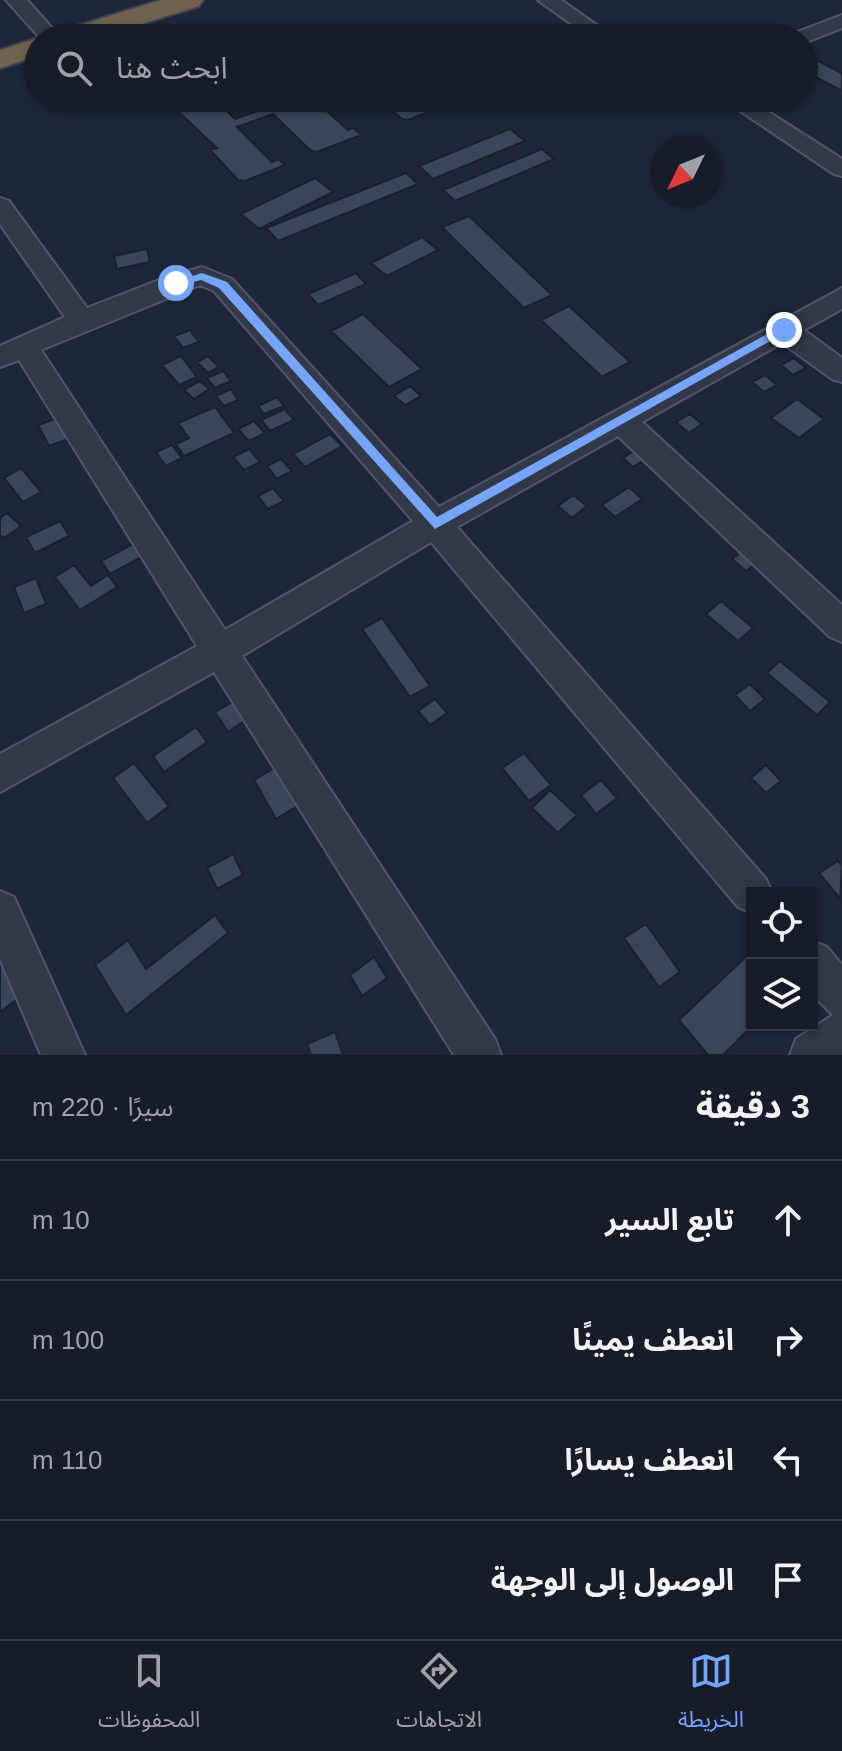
<!DOCTYPE html>
<html lang="ar">
<meta charset="utf-8">
<style>
:root{--surface:#161d29;--page:#1f2631;--text:#f1f3f6;--muted:#9ea2a8;--line:#353b46;--accent:#75a5ff}
body{margin:0;font-family:Arial,"Noto Sans Arabic",sans-serif;background:var(--page);color:var(--text);direction:rtl}
.controls{position:absolute;right:24px;bottom:24px;display:grid;overflow:hidden;border-radius:0px;box-shadow:0 2px 6px #0004}
.controls button{width:72px;height:72px;display:grid;place-items:center;padding:0;border:0;border-bottom:2px solid var(--line);background:var(--surface);color:var(--text);font:40px sans-serif}
.compass{position:absolute;left:650px;top:136px;width:72px;height:72px;border-radius:50%;background:var(--surface);box-shadow:0 2px 6px #0004;rotate:227deg}
.stop{position:absolute;width:24px;height:24px;margin:-18px;border:6px solid #75a5ff;border-radius:50%;background:#fff}
.stop.end{background:#75a5ff;border-color:#fff;box-shadow:0 2px 8px #0008}
.list{margin:0;padding:0;list-style:none}
h2{display:flex;justify-content:space-between;align-items:center;height:104px;margin:0;padding:0 32px;font-size:34px}
h2 small{font-size:26px;font-weight:400;color:var(--muted)}
.list li{display:grid;grid-template-columns:52px 1fr auto;gap:24px;align-items:center;box-sizing:border-box;height:120px;padding:0 32px;border-top:2px solid var(--line)}
.list b{display:block;font-size:30px;white-space:nowrap}
.list em{font-size:26px;font-style:normal;color:var(--muted)}
.icon{flex:none;width:44px;height:44px;fill:none;stroke:currentColor;stroke-width:2;stroke-linecap:round;stroke-linejoin:round}
.map{position:relative;flex:none;width:842px;height:1055px;overflow:hidden;direction:ltr}
.search{position:absolute;background:var(--surface);box-shadow:0 2px 6px #0004;left:24px;right:24px;top:24px;height:88px;display:flex;align-items:center;gap:20px;box-sizing:border-box;padding:0 28px;border-radius:44px;color:var(--muted);font-size:30px}
.sheet{height:584px;background:var(--surface)}
nav{display:flex;justify-content:space-around;align-items:center;box-sizing:border-box;height:112px;border-top:2px solid var(--line);background:var(--surface);font-size:22px;color:var(--muted)}
nav a{display:grid;justify-items:center;gap:4px}
nav .on{color:var(--accent)}
.map>svg:first-child{display:block}
.building{fill:#394558;stroke:#19202e;stroke-width:2}
.lines{fill:none;stroke-linecap:round;stroke-linejoin:round}
.minor-casing{stroke:#4e5666;stroke-width:4}
.highway-casing{stroke:#3c4352;stroke-width:4}
.minor{fill:#313947;fill-rule:evenodd}
.highway{fill:#6e624d;fill-rule:evenodd}
.route{fill:#75a5ff}
</style>
<div class="map">
<svg width="842" height="1055" viewBox="0 0 842 1055">
<rect width="100%" height="100%" fill="#1d2737"/>
<path class="building" d="M250,25l16,13h-52z
M818,61l24,12v18l-38,-20z
M178,98h36l21,21 39,-14 -8,-7h71l-18,6 29,26 5,-2 8,7 -44,17 -7,-2 -37,-36 -36,13 35,35 6,-3 7,6 -40,16 -7,-1 -28,-30 7,-2 -47,-44 11,-3z
M378,98h67l6,5 -43,17 -6,-1z
M510,129l15,12 -92,38 -14,-13z
M542,149l12,10 -99,42 -12,-11z
M406,173l12,11 -140,57 -12,-13z
M315,178l18,14 -74,37 -18,-15z
M469,216l83,79 -28,13 -82,-81z
M422,237l16,13 -51,26 -16,-13z
M147,249l3,13 -33,7 -3,-13z
M356,273l10,11 -48,21 -10,-11z
M569,306l61,56 -28,15 -61,-57z
M363,314l59,55 -33,18 -58,-56z
M190,330l9,12 -16,6 -9,-12z
M181,356l16,21 -18,8 -17,-20z
M208,356l11,11 -11,6 -11,-11z
M794,358l12,10 -13,7 -12,-10z
M223,371l8,10 -16,7 -8,-10z
M765,375l12,10 -13,7 -12,-10z
M200,381l9,8 -15,10 -10,-9z
M410,386l11,10 -16,9 -11,-9z
M231,389l7,11 -14,6 -8,-10z
M277,397l7,9 -20,8 -6,-8z
M797,399l27,20 -25,19 -28,-20z
M215,407l19,26 -50,23 -8,-12 13,-6 -11,-15z
M285,409l9,11 -24,11 -9,-11z
M690,414l12,10 -13,9 -13,-11z
M58,418l10,21 -19,7 -11,-21z
M254,421l11,12 -16,8 -11,-12z
M330,434l12,12 -37,21 -12,-13z
M172,445l10,13 -16,8 -10,-14z
M249,449l11,13 -16,8 -11,-13z
M636,450l10,9 -13,8 -10,-9z
M281,459l11,12 -15,8 -10,-13z
M21,468l20,24 -18,10 -19,-24z
M629,487l13,12 -27,18 -13,-12z
M273,488l11,13 -16,8 -10,-13z
M573,495l14,11 -15,12 -14,-12z
M7,513l14,13 -17,12 -4,-3v-17z
M60,521l9,15 -34,17 -9,-16z
M142,539l9,13 -41,22 -9,-13z
M749,546l14,12 -17,13 -14,-12z
M74,565l17,21 17,-11 9,12 -37,23 -25,-33z
M36,578l10,26 -22,9 -10,-26z
M721,601l32,27 -15,13 -32,-27z
M382,618l48,68 -20,11 -48,-68z
M780,661l50,41 -13,13 -50,-42z
M750,684l15,15 -15,12 -15,-16z
M435,699l12,14 -17,12 -12,-14z
M234,701l12,19 -18,12 -13,-20z
M196,727l11,15 -43,30 -11,-16z
M524,753l27,32 -22,16 -27,-33z
M134,763l35,43 -22,17 -34,-45z
M766,765l15,16 -15,12 -15,-15z
M276,767l23,38 -23,14 -22,-39z
M601,780l16,18 -21,16 -15,-19z
M550,790l27,25 -19,18 -26,-25z
M233,854l10,21 -26,14 -10,-21z
M838,861l4,5 -2,33 -21,-26z
M215,915l13,18 -102,82 -31,-50 33,-25 18,29z
M646,924l34,48 -21,15 -35,-49z
M752,951l1,74 -30,30h-15l-29,-35z
M0,955l27,37 -27,20z
M374,957l13,21 -25,18 -12,-21z
M335,1032l8,23h-32l-4,-11z"/>
<g class="lines">
<g class="minor-casing">
<path id="minor" d="M6,0h21l34,38h-21z
M538,0h23l54,38h-24z
M842,15v13l-38,15v-5h-15l3,-4z
M721,98h26l95,61v17l-8,-2z
M0,198l9,3 78,107 80,-31 35,-10 30,12 207,228 403,-219v21l-38,21 38,28v24l-10,-3 -50,-36 -140,79 200,183v37l-12,-5 -212,-201 -161,91 309,352 6,14h-20v20l-14,-6 -307,-365 -189,114 253,383 6,16h-47l-240,-383 -214,120v-38l197,-108 -178,-286 -19,7v-21l65,-29 -65,-93zM200,285l14,6 199,230 -188,109 -184,-280z
M0,891l14,6 71,158h-44l-41,-96z
M812,941l15,6 15,18v90h-52l6,-16 37,-24 -21,-21z"/>
</g>
<g class="highway-casing">
<path id="highway" d="M161,0h42l-4,6 -102,32h-43l4,-6z
M38,38v18l-38,12v-18z"/>
</g>
<use href="#minor" class="minor"/>
<use href="#highway" class="highway"/>
</g>
<path class="route" d="M202,273l25,9 210,235 343,-190 10,3 -355,199 -216,-241 -18,-8 -25,6 -5,-3z"/>
</svg>
<div class="controls">
<button><svg class="icon" aria-label="locate" viewBox="0 0 24 24"><circle cx="12" cy="12" r="6"/><path d="M12 2v4M12 18v4M2 12h4M18 12h4"/></svg></button>
<button><svg class="icon" aria-label="layers" viewBox="0 0 24 24"><path d="M12 4l9 5-9 5-9-5zM3 14l9 5 9-5"/></svg></button>
</div>
<svg class="compass" viewBox="-18 -18 36 36"><path d="M0-13l5 13h-10z" fill="#e53935"/><path d="M0 13l5-13h-10z" fill="#9ea2a8"/></svg>
<div class="stop" style="left:176px;top:283px"></div>
<div class="stop end" style="left:784px;top:330px"></div>
<div class="search"><svg class="icon" aria-label="search" viewBox="0 0 24 24"><circle cx="10" cy="10" r="6"/><path d="M15 15l6 6"/></svg>ابحث هنا</div>
</div>
<section class="sheet">
<h2>3 دقيقة<small>سيرًا · 220 m</small></h2>
<ul class="list">
<li><svg class="icon" aria-label="ahead" viewBox="0 0 24 24"><path d="M12 20V5M6 11l6-6 6 6"/></svg><div><b>تابع السير</b></div><em>10 m</em></li>
<li><svg class="icon" aria-label="right" viewBox="0 0 24 24"><path d="M7 20v-9h11M14 6l5 5-5 5"/></svg><div><b>انعطف يمينًا</b></div><em>100 m</em></li>
<li><svg class="icon" aria-label="left" viewBox="0 0 24 24"><path d="M17 20v-9H6M10 6l-5 5 5 5"/></svg><div><b>انعطف يسارًا</b></div><em>110 m</em></li>
<li><svg class="icon" aria-label="arrive" viewBox="0 0 24 24"><path d="M6 21V4h12l-3 4 3 4H6"/></svg><div><b>الوصول إلى الوجهة</b></div></li>
</ul>
</section>
<nav>
<a class="on"><svg class="icon" aria-label="map" viewBox="0 0 24 24"><path d="M3 6l6-2 6 2 6-2v14l-6 2-6-2-6 2zM9 4v14M15 6v14"/></svg>الخريطة</a>
<a><svg class="icon" aria-label="directions" viewBox="0 0 24 24"><path d="M12 3l9 9-9 9-9-9zM9 14v-3h6M13 9l2 2-2 2"/></svg>الاتجاهات</a>
<a><svg class="icon" aria-label="saved" viewBox="0 0 24 24"><path d="M7 4h10v16l-5-4-5 4z"/></svg>المحفوظات</a>
</nav>
